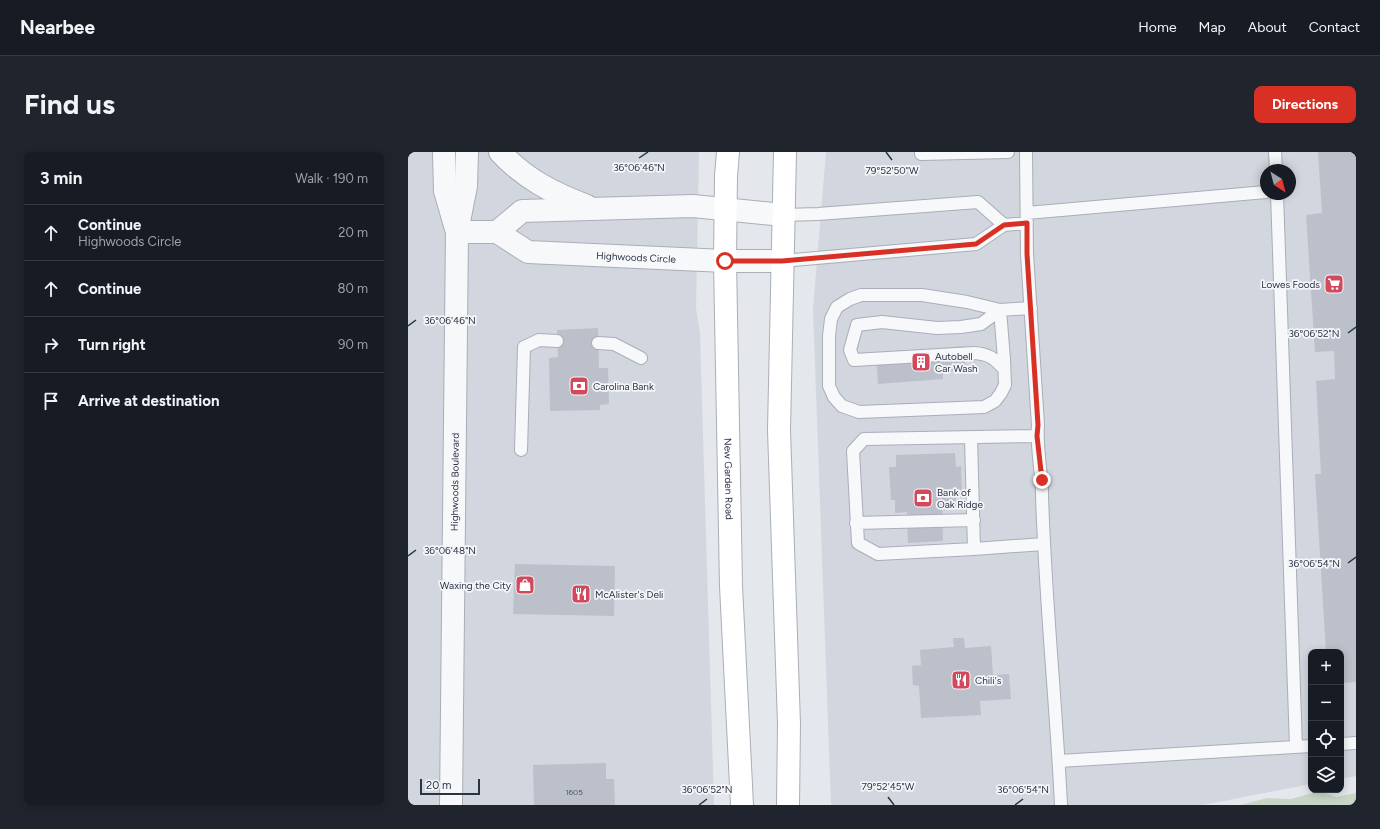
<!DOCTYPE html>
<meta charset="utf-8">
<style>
:root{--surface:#171b24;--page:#20242c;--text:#f1f3f6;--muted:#9ea1a6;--line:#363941;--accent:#d93025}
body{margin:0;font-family:Figtree,sans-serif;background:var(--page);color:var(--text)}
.controls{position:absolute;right:12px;bottom:12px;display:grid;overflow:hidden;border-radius:8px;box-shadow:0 2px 10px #0003}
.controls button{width:36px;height:36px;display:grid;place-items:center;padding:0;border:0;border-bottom:1px solid var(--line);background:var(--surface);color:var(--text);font:20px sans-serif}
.compass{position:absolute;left:852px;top:12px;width:36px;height:36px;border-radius:50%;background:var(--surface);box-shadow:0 2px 10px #0003;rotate:144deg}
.scale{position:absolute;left:12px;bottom:10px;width:60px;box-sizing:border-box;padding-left:4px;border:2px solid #2b3445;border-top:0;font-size:11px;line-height:14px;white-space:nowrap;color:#2b3445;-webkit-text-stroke:3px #f4f6f9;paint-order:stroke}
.stop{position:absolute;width:12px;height:12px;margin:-9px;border:3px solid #d93025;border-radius:50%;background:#fff}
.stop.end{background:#d93025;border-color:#fff;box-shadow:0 1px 4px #0008}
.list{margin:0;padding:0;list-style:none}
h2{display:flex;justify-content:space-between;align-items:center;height:52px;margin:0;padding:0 16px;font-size:17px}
h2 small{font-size:13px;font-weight:400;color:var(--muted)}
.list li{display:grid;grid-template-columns:26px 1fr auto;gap:12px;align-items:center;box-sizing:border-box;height:56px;padding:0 16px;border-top:1px solid var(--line)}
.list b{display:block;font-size:15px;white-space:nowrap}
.list p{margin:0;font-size:13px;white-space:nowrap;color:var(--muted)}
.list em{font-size:13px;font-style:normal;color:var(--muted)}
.icon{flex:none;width:22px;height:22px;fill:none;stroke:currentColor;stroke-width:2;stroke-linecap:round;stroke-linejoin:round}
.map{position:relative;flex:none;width:948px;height:653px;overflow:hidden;border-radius:8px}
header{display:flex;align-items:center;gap:24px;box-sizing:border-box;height:56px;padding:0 20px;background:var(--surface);border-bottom:1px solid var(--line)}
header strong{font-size:19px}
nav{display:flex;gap:22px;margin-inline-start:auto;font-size:14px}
.intro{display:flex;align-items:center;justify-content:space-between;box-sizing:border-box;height:96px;padding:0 24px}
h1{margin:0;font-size:28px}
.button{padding:10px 18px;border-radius:8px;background:var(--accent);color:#fff;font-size:14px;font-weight:700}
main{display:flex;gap:24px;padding:0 24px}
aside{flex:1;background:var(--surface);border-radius:8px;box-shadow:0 2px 10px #0003}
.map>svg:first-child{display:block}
.built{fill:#d2d6de;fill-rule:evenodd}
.green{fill:#c9d6c5}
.building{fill:#bbc0ca}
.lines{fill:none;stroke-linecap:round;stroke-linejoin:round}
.lane-casing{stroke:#a9aeb7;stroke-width:14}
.street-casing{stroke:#a9aeb7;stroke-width:24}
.secondary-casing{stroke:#a9aeb7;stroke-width:24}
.lane{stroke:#f7f8fa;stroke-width:12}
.street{stroke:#f7f8fa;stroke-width:22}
.secondary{stroke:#fff;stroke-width:22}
.route{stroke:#d93025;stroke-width:5}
.ticks{fill:none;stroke:#2b3445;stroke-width:1.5}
.labels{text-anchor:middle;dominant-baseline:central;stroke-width:3.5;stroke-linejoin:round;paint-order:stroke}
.number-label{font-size:8px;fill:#4f5766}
.street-label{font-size:10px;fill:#2b3445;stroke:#f4f6f9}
.poi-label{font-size:10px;fill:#2b3445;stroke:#f4f6f9;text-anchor:start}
.ticks-label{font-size:10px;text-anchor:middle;fill:#2b3445;stroke:#f4f6f9;stroke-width:3.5;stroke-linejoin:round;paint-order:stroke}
</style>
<header>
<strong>Nearbee</strong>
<nav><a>Home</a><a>Map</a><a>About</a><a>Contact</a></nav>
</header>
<div class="intro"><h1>Find us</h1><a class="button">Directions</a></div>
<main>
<aside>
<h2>3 min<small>Walk · 190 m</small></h2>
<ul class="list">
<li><svg class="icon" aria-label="ahead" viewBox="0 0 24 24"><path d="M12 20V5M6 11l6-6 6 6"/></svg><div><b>Continue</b><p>Highwoods Circle</p></div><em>20 m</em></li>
<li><svg class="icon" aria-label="ahead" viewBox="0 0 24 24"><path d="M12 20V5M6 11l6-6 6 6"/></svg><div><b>Continue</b></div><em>80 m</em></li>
<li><svg class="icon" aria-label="right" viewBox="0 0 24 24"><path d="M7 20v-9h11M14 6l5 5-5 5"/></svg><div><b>Turn right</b></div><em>90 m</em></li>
<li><svg class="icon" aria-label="arrive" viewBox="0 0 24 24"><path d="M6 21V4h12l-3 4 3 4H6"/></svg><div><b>Arrive at destination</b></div></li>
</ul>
</aside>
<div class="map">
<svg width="948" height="653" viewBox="0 0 948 653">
<rect width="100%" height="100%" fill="#e4e7ec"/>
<path class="built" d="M0,0h291l-3,156 4,26 14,471h-306z
M418,0h530v624l-15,3v-127h-30v132l-108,21h-372l-18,-496zM858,18h24v24h-24z"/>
<path class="green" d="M912,639l16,6 20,-4v12h-115l26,-7 24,1z"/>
<path class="building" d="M910,0h38v530l-15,1v-31h-15l-11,-178h6l-5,-93 19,-2 -1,-28 -19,1 -9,-137 16,-2z
M190,176l1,40h9l1,36 -9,1v5l-50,1 -1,-53 9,-1 -1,-27z
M556,194l2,24 -23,2v7l-65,5 -2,-30z
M547,301l1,14 5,-1 1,30h-6v11l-14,1 1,33 -35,2 -1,-31 -12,1v-13h-4l-2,-33h7v-12z
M107,412l100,2 -1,50 -101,-2z
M545,486h11l1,10 26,-2 2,29 16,-1 2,25 -31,2 1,14 -60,3 -2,-32 -6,-1 -1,-19 9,-1 -1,-15 34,-3z
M198,611v16h8l1,26h-81l-1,-40z"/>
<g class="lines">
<g class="lane-casing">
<path id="lane" d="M513,0v2l87,-2
M618,0l1,102 11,171c-2,23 4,47 4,70 3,103 14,207 19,310
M867,0l1,18
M869,42l19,553
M619,61l239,-21
M375,63l35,-1 160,-12 26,23
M374,109l194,-17 28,-19 23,-2
M592,158l4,49 1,26 -4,8 -6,8 -11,6 -125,5 -17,-6 -8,-9 -5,-11v-50l2,-17 6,-12 13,-8 11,-4h61l45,7 33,8 31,-2
M592,158l-19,14 -20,3 -24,1 -55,-6 -25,3 -7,25 4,10 120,-7c15,1 20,5 30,16
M190,191l16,1 27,14
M629,284l-173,3 -11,12 5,92 20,11 96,-5 70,-5
M563,286l3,111
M113,298l3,-103 15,-7 18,1
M448,371l118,-3
M933,592l15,-1
M651,609l252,-15"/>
</g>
<g class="street-casing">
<g id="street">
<path d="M36,0l1,39 11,38"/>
<path d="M92,0c25,27 53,41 87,54"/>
<path id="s1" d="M49,80h40l31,20 197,9h57"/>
<path d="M89,80l25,-21 171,-5 90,9"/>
<path id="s2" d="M43,653l6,-573 9,-46 1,-34"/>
</g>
</g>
<g class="secondary-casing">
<g id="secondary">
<path id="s3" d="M320,0l-2,24 -1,85 6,325 11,219"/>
<path d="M377,0l-6,278 10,294 -1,81"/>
</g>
</g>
<use href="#lane" class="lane"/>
<use href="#street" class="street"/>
<use href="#secondary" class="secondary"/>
</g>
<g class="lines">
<path class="route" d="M317,109h57l194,-17 28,-19 23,-2v31l11,171 -1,11 5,44"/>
</g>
<path class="ticks" d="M478,0l6,8M231,6l9,-6M0,174l8,-6M940,181l8,-6M0,404l8,-6M940,411l8,-6M480,645l6,8M291,653l8,-6M607,653l8,-6"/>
<defs>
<g id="supermarket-square" transform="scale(1)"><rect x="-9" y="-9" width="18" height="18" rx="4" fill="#d1495b" stroke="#f4f6f9"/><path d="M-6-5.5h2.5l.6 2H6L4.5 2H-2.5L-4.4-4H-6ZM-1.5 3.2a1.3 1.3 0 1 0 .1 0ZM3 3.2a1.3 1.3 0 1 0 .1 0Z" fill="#fff"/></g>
<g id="building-square" transform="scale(1)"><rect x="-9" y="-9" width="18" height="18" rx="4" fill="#d1495b" stroke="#f4f6f9"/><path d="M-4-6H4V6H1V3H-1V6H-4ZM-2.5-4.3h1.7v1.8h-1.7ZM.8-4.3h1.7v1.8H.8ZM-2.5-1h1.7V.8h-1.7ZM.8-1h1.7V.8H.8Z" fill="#fff"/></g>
<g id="bank-square" transform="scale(1)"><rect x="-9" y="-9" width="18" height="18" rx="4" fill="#d1495b" stroke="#f4f6f9"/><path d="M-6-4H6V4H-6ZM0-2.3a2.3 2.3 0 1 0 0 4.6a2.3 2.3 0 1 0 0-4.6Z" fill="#fff"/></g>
<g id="shop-square" transform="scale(1)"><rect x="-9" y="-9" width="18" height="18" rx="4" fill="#d1495b" stroke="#f4f6f9"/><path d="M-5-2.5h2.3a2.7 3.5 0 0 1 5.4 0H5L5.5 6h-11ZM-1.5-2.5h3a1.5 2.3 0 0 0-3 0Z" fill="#fff"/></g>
<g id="restaurant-square" transform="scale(1)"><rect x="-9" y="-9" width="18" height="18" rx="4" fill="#d1495b" stroke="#f4f6f9"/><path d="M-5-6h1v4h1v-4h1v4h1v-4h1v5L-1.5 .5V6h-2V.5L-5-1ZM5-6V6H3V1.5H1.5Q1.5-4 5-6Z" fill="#fff"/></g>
</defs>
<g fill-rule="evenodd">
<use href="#supermarket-square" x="926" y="132"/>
<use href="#building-square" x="513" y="210"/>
<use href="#bank-square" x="171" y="234"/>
<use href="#bank-square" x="515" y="346"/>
<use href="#shop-square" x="117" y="433"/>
<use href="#restaurant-square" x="173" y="442"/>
<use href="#restaurant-square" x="553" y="528"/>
</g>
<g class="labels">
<g class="number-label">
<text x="166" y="640">1605</text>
</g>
<g class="street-label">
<text stroke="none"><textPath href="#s1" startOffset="185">Highwoods Circle</textPath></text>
<text stroke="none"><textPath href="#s3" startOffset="327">New Garden Road</textPath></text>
<text stroke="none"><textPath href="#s2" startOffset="323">Highwoods Boulevard</textPath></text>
</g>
<g class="poi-label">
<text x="912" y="132" text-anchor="end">Lowes Foods</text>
<text x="527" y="204">Autobell<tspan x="527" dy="12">Car Wash</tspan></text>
<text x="185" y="234">Carolina Bank</text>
<text x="529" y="340">Bank of<tspan x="529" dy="12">Oak Ridge</tspan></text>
<text x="103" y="433" text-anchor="end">Waxing the City</text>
<text x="187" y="442">McAlister's Deli</text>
<text x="567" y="528">Chili's</text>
</g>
</g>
<g class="ticks-label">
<text x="231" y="19">36°06'46"N</text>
<text x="484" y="22">79°52'50"W</text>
<text x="42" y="172">36°06'46"N</text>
<text x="906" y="185">36°06'52"N</text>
<text x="42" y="402">36°06'48"N</text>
<text x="906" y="415">36°06'54"N</text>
<text x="480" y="638">79°52'45"W</text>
<text x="299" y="641">36°06'52"N</text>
<text x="615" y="641">36°06'54"N</text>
</g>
</svg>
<div class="controls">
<button>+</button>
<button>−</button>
<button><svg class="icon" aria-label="locate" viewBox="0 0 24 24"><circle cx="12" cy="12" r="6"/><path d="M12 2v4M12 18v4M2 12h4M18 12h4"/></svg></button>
<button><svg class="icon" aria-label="layers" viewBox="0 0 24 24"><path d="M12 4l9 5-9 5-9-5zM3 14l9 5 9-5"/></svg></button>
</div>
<svg class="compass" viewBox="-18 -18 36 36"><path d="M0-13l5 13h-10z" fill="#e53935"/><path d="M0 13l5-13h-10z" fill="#9ea1a6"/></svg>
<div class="scale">20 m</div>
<div class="stop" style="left:317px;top:109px"></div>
<div class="stop end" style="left:634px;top:328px"></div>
</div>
</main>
